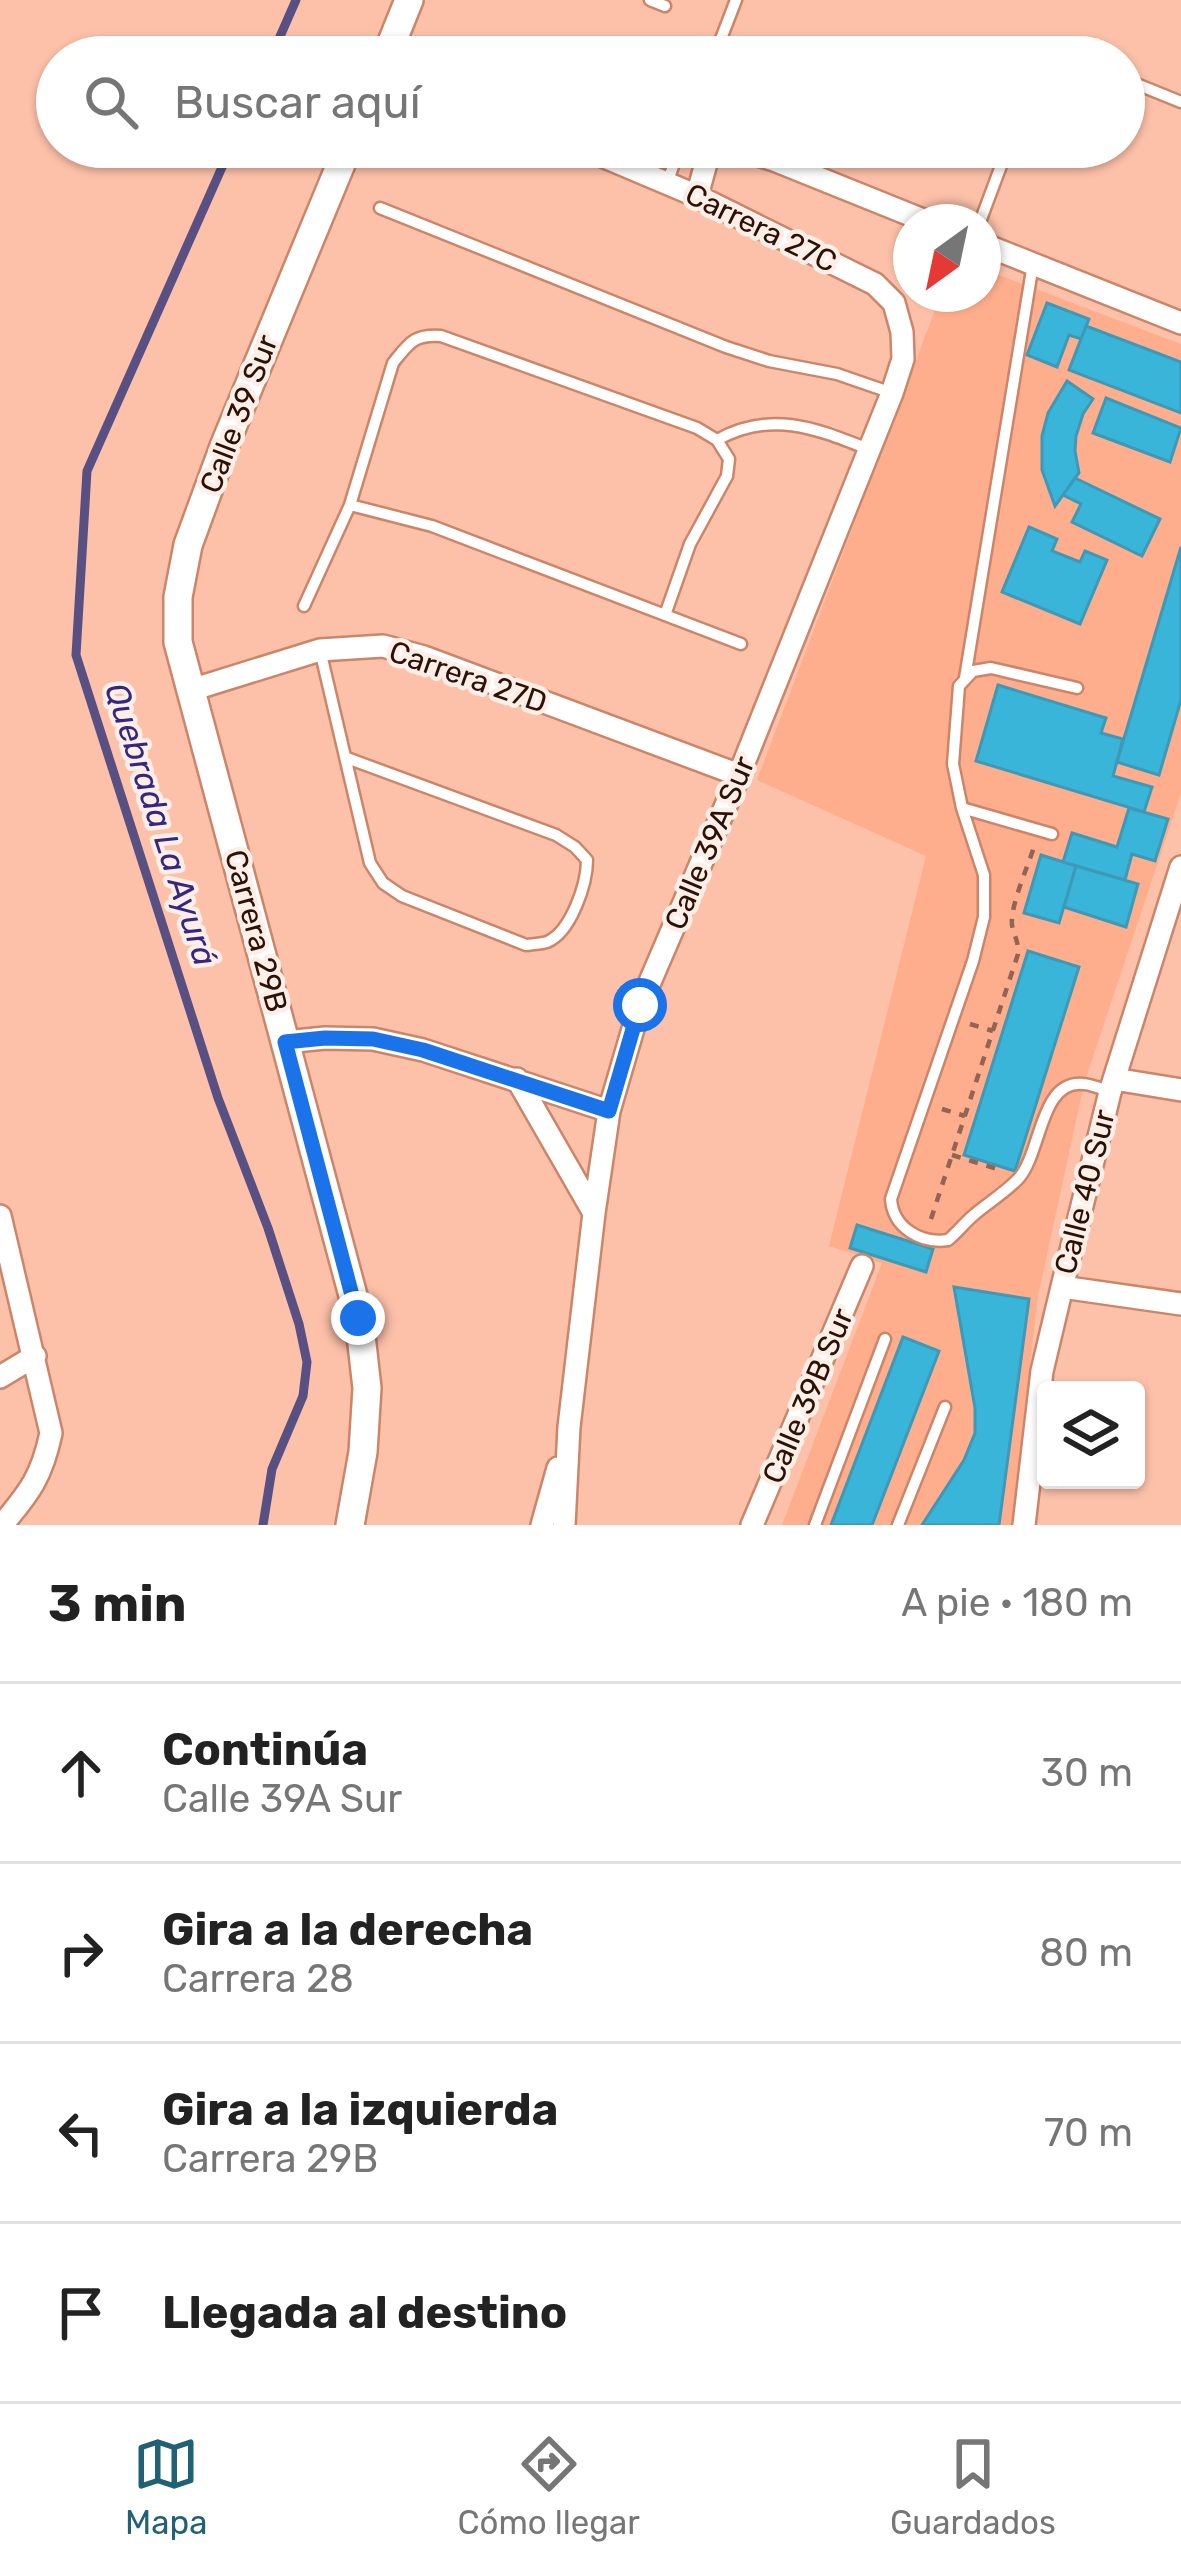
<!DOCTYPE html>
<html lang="es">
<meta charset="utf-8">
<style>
:root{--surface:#fff;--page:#f6f6f6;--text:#222;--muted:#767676;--line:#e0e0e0;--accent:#206176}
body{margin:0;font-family:Rubik,sans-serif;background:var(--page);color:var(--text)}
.controls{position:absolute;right:36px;bottom:36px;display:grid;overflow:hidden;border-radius:12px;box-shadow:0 3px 9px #0004}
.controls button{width:108px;height:108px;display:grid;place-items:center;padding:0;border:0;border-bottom:3px solid var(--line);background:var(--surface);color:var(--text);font:60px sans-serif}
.compass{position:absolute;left:893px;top:204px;width:108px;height:108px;border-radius:50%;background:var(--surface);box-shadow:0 3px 9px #0004;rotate:213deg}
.stop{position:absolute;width:36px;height:36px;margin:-27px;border:9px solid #1a73e8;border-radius:50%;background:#fff}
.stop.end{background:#1a73e8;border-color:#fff;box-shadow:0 3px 12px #0008}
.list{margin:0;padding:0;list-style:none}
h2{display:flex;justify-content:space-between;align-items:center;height:156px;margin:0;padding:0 48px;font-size:51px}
h2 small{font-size:39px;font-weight:400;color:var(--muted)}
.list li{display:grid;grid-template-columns:78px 1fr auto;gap:36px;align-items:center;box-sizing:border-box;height:180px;padding:0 48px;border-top:3px solid var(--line)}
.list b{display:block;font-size:45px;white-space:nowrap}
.list p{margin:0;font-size:39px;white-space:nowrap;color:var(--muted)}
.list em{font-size:39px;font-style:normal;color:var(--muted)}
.icon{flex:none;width:66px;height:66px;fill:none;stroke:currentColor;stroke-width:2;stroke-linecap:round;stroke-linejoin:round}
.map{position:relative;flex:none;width:1181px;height:1525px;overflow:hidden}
.search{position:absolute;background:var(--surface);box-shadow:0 3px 9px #0004;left:36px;right:36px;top:36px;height:132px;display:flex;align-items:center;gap:30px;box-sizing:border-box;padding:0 42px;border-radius:66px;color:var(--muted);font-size:45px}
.sheet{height:876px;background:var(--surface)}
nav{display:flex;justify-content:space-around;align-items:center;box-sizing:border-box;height:168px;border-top:3px solid var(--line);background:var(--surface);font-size:33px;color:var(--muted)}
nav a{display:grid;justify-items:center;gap:6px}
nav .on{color:var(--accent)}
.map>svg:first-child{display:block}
.built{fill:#fead8d}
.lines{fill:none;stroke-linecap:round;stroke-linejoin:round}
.stream{stroke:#585083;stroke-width:9}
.building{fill:#3ab5da;stroke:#3d99b6;stroke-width:3}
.service-casing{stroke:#cb8569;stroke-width:15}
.minor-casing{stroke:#cb8569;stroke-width:26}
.tertiary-casing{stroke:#cb8569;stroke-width:32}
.path{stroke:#906554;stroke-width:4.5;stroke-dasharray:9 9;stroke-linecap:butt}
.service{stroke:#fff;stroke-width:10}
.minor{stroke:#fff;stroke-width:21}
.tertiary{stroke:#fff;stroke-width:27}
.route{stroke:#1a73e8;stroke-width:15}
.labels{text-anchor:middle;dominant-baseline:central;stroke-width:9;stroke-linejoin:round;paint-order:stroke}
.street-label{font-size:30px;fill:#2b1106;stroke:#fdeee7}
.water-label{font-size:33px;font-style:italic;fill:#342783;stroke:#fdeee7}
</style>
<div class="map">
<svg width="1181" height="1525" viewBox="0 0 1181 1525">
<rect width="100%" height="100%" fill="#fdc1a9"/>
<path class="built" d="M983,269l198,75v449l-97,291 -46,212 -27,229h-229l100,-262 -53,-17 97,-390 -169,-76 184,-486h42z"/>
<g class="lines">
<path class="stream" d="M271,57l25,-57
M231,147l-144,324 -11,184 142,443 50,130 31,96 8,38 -4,34 -31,73 -9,56"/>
</g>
<path class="building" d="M1047,303l42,16 -8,20 -12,-4 -12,32 -30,-12z
M1086,326l95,36v51l-112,-43z
M1067,381l26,18 -10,15 -7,22 -1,15 4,22 -24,33 -13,-36v-34l6,-23z
M1106,398l75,30 -11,34 -77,-29z
M1075,478l85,41 -18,37 -70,-34 9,-18 -18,-9z
M1029,527l28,12 -5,12 28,11 5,-11 22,9 -27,64 -78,-32z
M1181,547v153l-22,75 -42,-13z
M998,685l108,33 -5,15 22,6 -10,37 39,11 -8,25 -168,-51z
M1129,808l39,11 -13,42 -23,-7 -7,26 -62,-18 9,-29 45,14z
M1041,855l35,11 -17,57 -35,-10z
M1076,866l62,18 -12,43 -62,-20z
M1028,951l51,16 -64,204 -51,-16z
M857,1225l76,24 -7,23 -76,-24z
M954,1287l75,12 -30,226h-77l42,-65 11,-27v-25z
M903,1337l36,14 -67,174h-41z"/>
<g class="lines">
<g class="service-casing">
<path id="service" d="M650,0l15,6
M714,57l22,-57
M1050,57h16
M1124,79l57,23
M667,183l13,-36
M380,208l346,139 43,14 68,13 55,19
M980,222l28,-75
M717,440c54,-30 98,-12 151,9
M350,505l82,21 309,118
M304,606l46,-101 43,-142c16,-20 21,-29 48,-27l256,92 20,12 12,19 -2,17 -37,68 -25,71
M320,650l50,213 13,20 19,13 124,49c1,0 19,-2 21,-3 24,-10 40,-58 40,-82l-12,-13 -19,-12 -209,-77
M965,678l68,-414
M1077,688l-86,-20 -18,3 -14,15 -6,78 9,44 22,67v42l-11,44 -82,238c2,29 30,45 57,41 10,-8 17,-18 27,-26 14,-12 31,-22 44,-36 23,-27 21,-98 64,-94 8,0 19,5 27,8
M962,808l90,26
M815,1525l70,-186
M898,1525l47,-118"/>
</g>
<g class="minor-casing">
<path id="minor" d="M732,147l42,13 154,62
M697,196l11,-40 22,-9
M983,244l198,79
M191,690l129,-40 63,-4 41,11 315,118
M285,1042l40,-4 48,1 50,11 186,61
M517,1079l77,134
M1114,1079l67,11
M0,1216l51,217c-9,43 -21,59 -49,92
M1062,1287l119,17
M0,1377l35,-21
M542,1525l16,-57
M564,1525l5,-98 25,-214 15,-102 31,-106 99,-230 153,-382 11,-34 -1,-27 -8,-29 -19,-19 -178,-88 -116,-49
M752,1525l110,-259
M1024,1525l18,-154 20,-84 48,-195 71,-225"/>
</g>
<g class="tertiary-casing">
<path id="tertiary" d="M386,57l23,-57
M348,147l-123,297 -37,101 -10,52v45l181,676 8,70 -4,64 -13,73"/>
</g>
<path class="path" d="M970,1024l23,7
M942,1109l23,7
M952,1155l45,14
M931,1219l87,-265c1,-12 -4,-18 -6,-29 -2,-19 16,-59 22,-78"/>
<use href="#service" class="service"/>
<use href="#minor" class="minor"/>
<use href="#tertiary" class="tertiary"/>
</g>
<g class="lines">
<path class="route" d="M358,1318l-73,-276 40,-4 48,1 50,11 186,61 31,-106"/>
</g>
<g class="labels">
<g class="street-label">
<text transform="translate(761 228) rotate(26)">Carrera 27C</text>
<text transform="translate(239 414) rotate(-69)">Calle 39 Sur</text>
<text transform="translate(468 677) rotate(19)">Carrera 27D</text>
<text transform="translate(710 843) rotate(-67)">Calle 39A Sur</text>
<text transform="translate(256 931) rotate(75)">Carrera 29B</text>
<text transform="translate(1085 1192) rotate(-76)">Calle 40 Sur</text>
<text transform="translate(808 1396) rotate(-67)">Calle 39B Sur</text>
</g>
<g class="water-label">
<text transform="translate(161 824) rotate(72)">Quebrada La Ayurá</text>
</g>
</g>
</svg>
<div class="controls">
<button><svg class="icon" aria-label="layers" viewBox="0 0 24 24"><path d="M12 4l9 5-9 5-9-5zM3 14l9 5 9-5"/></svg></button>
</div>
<svg class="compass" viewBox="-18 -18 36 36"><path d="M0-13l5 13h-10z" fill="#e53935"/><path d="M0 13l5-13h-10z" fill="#767676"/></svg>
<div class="stop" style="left:640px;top:1005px"></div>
<div class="stop end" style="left:358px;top:1318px"></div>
<div class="search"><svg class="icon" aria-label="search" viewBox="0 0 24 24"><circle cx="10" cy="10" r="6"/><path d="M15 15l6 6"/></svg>Buscar aquí</div>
</div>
<section class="sheet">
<h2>3 min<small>A pie · 180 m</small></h2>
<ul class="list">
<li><svg class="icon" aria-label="ahead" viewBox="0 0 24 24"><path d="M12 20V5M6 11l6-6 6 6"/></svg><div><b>Continúa</b><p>Calle 39A Sur</p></div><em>30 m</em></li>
<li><svg class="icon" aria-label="right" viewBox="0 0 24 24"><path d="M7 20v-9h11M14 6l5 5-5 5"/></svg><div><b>Gira a la derecha</b><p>Carrera 28</p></div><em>80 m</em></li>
<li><svg class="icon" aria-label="left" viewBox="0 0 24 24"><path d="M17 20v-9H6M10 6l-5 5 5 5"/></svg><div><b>Gira a la izquierda</b><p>Carrera 29B</p></div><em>70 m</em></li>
<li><svg class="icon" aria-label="arrive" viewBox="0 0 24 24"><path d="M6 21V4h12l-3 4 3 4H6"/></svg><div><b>Llegada al destino</b></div></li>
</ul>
</section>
<nav>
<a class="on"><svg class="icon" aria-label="map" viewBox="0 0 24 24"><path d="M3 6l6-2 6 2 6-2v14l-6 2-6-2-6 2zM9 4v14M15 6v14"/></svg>Mapa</a>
<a><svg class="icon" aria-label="directions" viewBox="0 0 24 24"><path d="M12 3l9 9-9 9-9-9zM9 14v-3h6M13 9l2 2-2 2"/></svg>Cómo llegar</a>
<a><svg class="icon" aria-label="saved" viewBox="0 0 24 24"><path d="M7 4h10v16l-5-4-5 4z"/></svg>Guardados</a>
</nav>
